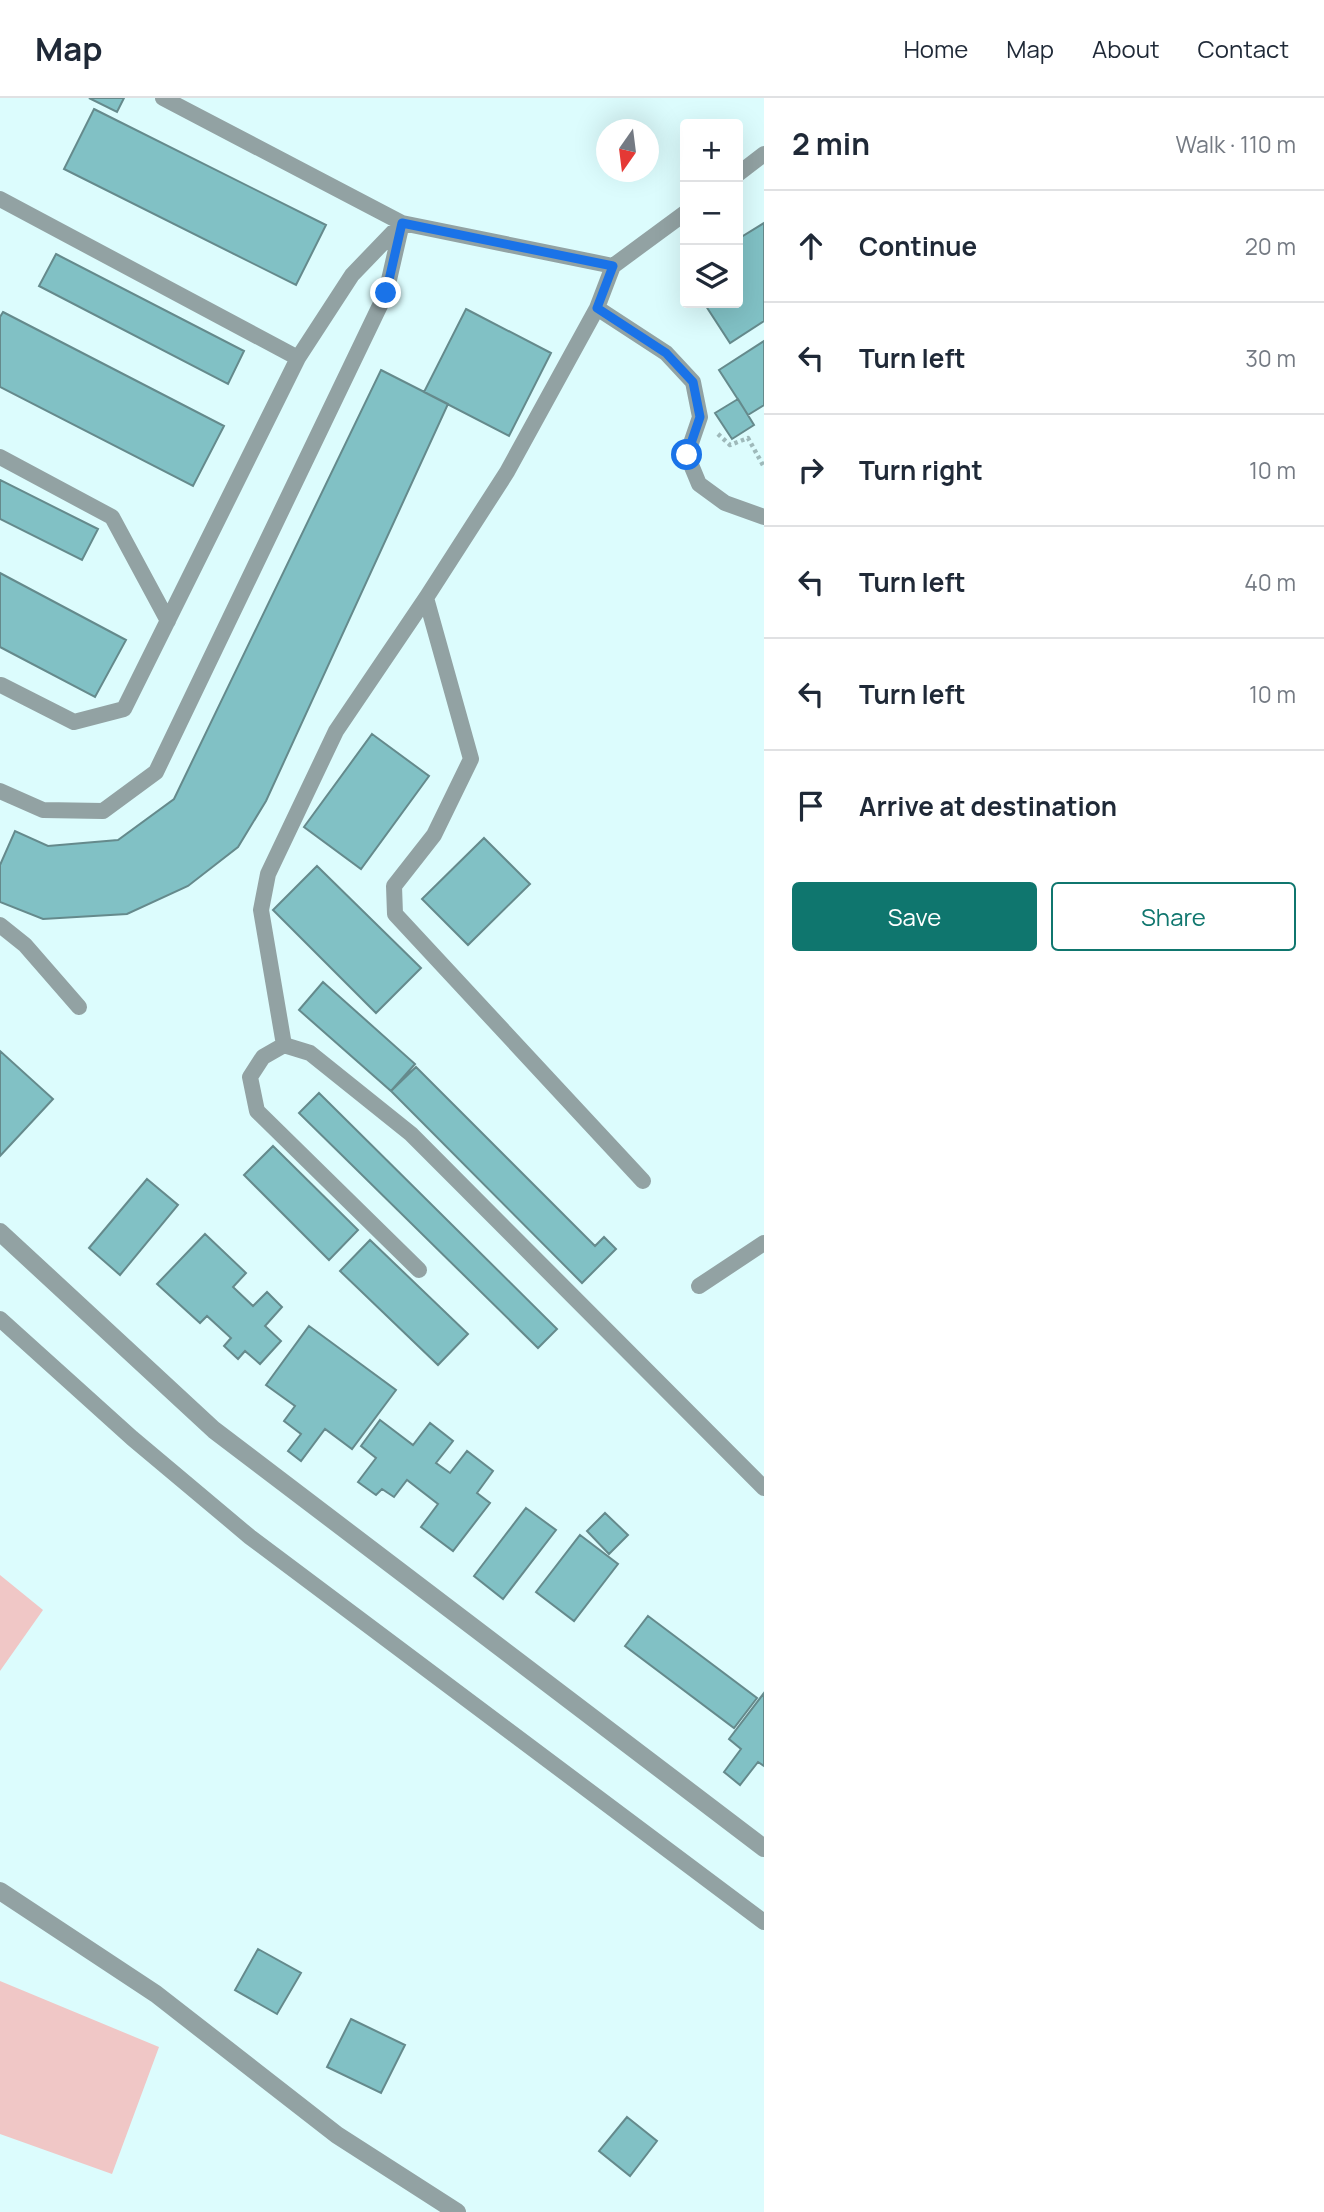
<!DOCTYPE html>
<meta charset="utf-8">
<style>
:root{--surface:#fff;--page:#f2f2f3;--text:#1f2937;--muted:#747a83;--line:#e0e1e3;--accent:#0f766e}
body{margin:0;font-family:Manrope,sans-serif;background:var(--page);color:var(--text)}
.controls{position:absolute;right:21px;top:21px;display:grid;overflow:hidden;border-radius:7px;box-shadow:0 7px 28px #0002}
.controls button{width:63px;height:63px;display:grid;place-items:center;padding:0;border:0;border-bottom:2px solid var(--line);background:var(--surface);color:var(--text);font:35px sans-serif}
.compass{position:absolute;left:596px;top:21px;width:63px;height:63px;border-radius:50%;background:var(--surface);box-shadow:0 7px 28px #0002;rotate:194deg}
.stop{position:absolute;width:21px;height:21px;margin:-16px;border:5px solid #1a73e8;border-radius:50%;background:#fff}
.stop.end{background:#1a73e8;border-color:#fff;box-shadow:0 2px 7px #0008}
.list{margin:0;padding:0;list-style:none}
h2{display:flex;justify-content:space-between;align-items:center;height:91px;margin:0;padding:0 28px;font-size:30px}
h2 small{font-size:23px;font-weight:400;color:var(--muted)}
.list li{display:grid;grid-template-columns:46px 1fr auto;gap:21px;align-items:center;box-sizing:border-box;height:112px;padding:0 28px;border-top:2px solid var(--line)}
.list b{display:block;font-size:26px;white-space:nowrap}
.list em{font-size:23px;font-style:normal;color:var(--muted)}
.actions{display:flex;gap:14px;padding:21px 28px}
.actions a{flex:1;padding:16px 0;border:2px solid var(--accent);border-radius:7px;text-align:center;font-size:24px;color:var(--accent)}
.actions .main{background:var(--accent);color:#fff}
.icon{flex:none;width:38px;height:38px;fill:none;stroke:currentColor;stroke-width:2;stroke-linecap:round;stroke-linejoin:round}
.map{position:relative;flex:none;width:764px;height:2114px;overflow:hidden}
header{display:flex;align-items:center;gap:42px;box-sizing:border-box;height:98px;padding:0 35px;background:var(--surface);border-bottom:2px solid var(--line)}
header strong{font-size:33px}
nav{display:flex;gap:38px;margin-inline-start:auto;font-size:24px}
main{display:flex}
aside{flex:1;background:var(--surface)}
.map>svg:first-child{display:block}
.green{fill:#f0c7c6}
.building{fill:#81c1c5;stroke:#658a8c;stroke-width:2}
.lines{fill:none;stroke-linecap:round;stroke-linejoin:round}
.path{stroke:#9eb9ba;stroke-width:4.5;stroke-dasharray:3.5 3.5;stroke-linecap:butt}
.service{stroke:#92a2a3;stroke-width:16}
.minor{stroke:#92a2a3;stroke-width:18}
.route{stroke:#1a73e8;stroke-width:9}
</style>
<header>
<strong>Map</strong>
<nav><a>Home</a><a>Map</a><a>About</a><a>Contact</a></nav>
</header>
<main>
<div class="map">
<svg width="764" height="2114" viewBox="0 0 764 2114">
<rect width="100%" height="100%" fill="#dcfcfd"/>
<path class="green" d="M0,1477l43,35 -43,61z
M0,1883l159,66 -47,127 -112,-40z"/>
<path class="building" d="M89,0h35l-7,14z
M94,11l232,116 -30,60 -232,-116z
M764,125v98l-34,22 -26,-40h34v-64z
M56,156l188,97 -16,33 -189,-98z
M466,211l85,44 -42,83 -85,-44z
M3,214l221,114 -31,60 -193,-99v-70z
M764,243v64l-16,10 -29,-45z
M381,272l67,34 -182,397 -28,46 -50,39 -61,28 -84,5 -43,-17v-37l15,-34 33,15 70,-6 56,-41z
M738,301l16,26 -22,14 -17,-26z
M0,382l98,49 -16,31 -82,-41z
M0,475l126,67 -31,57 -95,-50z
M372,636l57,42 -68,93 -57,-42z
M484,740l46,46 -62,61 -46,-46z
M317,768l104,102 -45,45 -103,-103z
M323,884l92,82 -24,27 -92,-81z
M0,953l53,48 -53,57z
M416,969l179,179 9,-9 12,12 -34,34 -191,-192z
M319,995l238,236 -19,19 -239,-235z
M273,1048l85,84 -29,30 -85,-85z
M147,1081l31,26 -58,70 -31,-27z
M205,1136l41,39 -13,14 20,19 14,-14 15,15 -17,19 16,15 -21,23 -15,-13 -7,8 -14,-13 7,-8 -24,-22 -7,7 -43,-39z
M370,1142l98,94 -30,31 -98,-94z
M309,1228l87,64 -44,59 -27,-20 -24,32 -13,-10 13,-17 -17,-13 11,-15 -29,-21z
M380,1322l33,25 17,-22 23,18 -17,22 14,10 17,-22 26,20 -16,22 13,10 -37,48 -32,-24 17,-23 -31,-24 -13,17 -12,-8 -6,6 -18,-13 18,-24 -15,-12z
M526,1410l30,22 -53,69 -29,-23z
M605,1415l23,22 -19,19 -22,-23z
M580,1437l38,29 -44,57 -38,-29z
M648,1518l109,82 -23,30 -109,-82z
M764,1595v73l-6,-4 -18,23 -16,-13 17,-23 -12,-10z
M258,1851l43,24 -24,41 -42,-24z
M351,1921l54,26 -24,48 -54,-26z
M627,2019l30,24 -27,35 -31,-25z"/>
<g class="lines">
<path class="path" d="M718,336l12,11 18,-7 16,29"/>
<path class="service" d="M738,76l26,-20
M0,101l298,159
M613,168l-16,42 69,45 27,29 7,35 -13,38 12,29 26,19 39,14
M0,359l112,60 56,104
M426,500l45,161 -37,76 -40,51 1,28 248,267
M1,587l73,37 50,-13 174,-351 54,-83 50,-52 -239,-125
M0,693l43,19 60,1 53,-39 230,-479 16,-70 211,43 72,-53
M0,827l25,20 54,62
M284,947l26,8 101,81 353,354
M419,1172l-162,-159 -7,-34 13,-20 21,-12 -23,-135 7,-36 68,-143 90,-133 81,-126 90,-164
M699,1188l65,-43
M0,1221l132,119 118,99 514,385"/>
<path class="minor" d="M0,1134l214,198 550,418
M0,1793l156,103 181,141 120,77"/>
</g>
<g class="lines">
<path class="route" d="M386,195l16,-70 211,43 -16,42 69,45 27,29 7,35 -13,38"/>
</g>
</svg>
<div class="controls">
<button>+</button>
<button>−</button>
<button><svg class="icon" aria-label="layers" viewBox="0 0 24 24"><path d="M12 4l9 5-9 5-9-5zM3 14l9 5 9-5"/></svg></button>
</div>
<svg class="compass" viewBox="-18 -18 36 36"><path d="M0-13l5 13h-10z" fill="#e53935"/><path d="M0 13l5-13h-10z" fill="#747a83"/></svg>
<div class="stop" style="left:687px;top:357px"></div>
<div class="stop end" style="left:386px;top:195px"></div>
</div>
<aside>
<h2>2 min<small>Walk · 110 m</small></h2>
<ul class="list">
<li><svg class="icon" aria-label="ahead" viewBox="0 0 24 24"><path d="M12 20V5M6 11l6-6 6 6"/></svg><div><b>Continue</b></div><em>20 m</em></li>
<li><svg class="icon" aria-label="left" viewBox="0 0 24 24"><path d="M17 20v-9H6M10 6l-5 5 5 5"/></svg><div><b>Turn left</b></div><em>30 m</em></li>
<li><svg class="icon" aria-label="right" viewBox="0 0 24 24"><path d="M7 20v-9h11M14 6l5 5-5 5"/></svg><div><b>Turn right</b></div><em>10 m</em></li>
<li><svg class="icon" aria-label="left" viewBox="0 0 24 24"><path d="M17 20v-9H6M10 6l-5 5 5 5"/></svg><div><b>Turn left</b></div><em>40 m</em></li>
<li><svg class="icon" aria-label="left" viewBox="0 0 24 24"><path d="M17 20v-9H6M10 6l-5 5 5 5"/></svg><div><b>Turn left</b></div><em>10 m</em></li>
<li><svg class="icon" aria-label="arrive" viewBox="0 0 24 24"><path d="M6 21V4h12l-3 4 3 4H6"/></svg><div><b>Arrive at destination</b></div></li>
</ul>
<div class="actions"><a class="main">Save</a><a>Share</a></div>
</aside>
</main>
